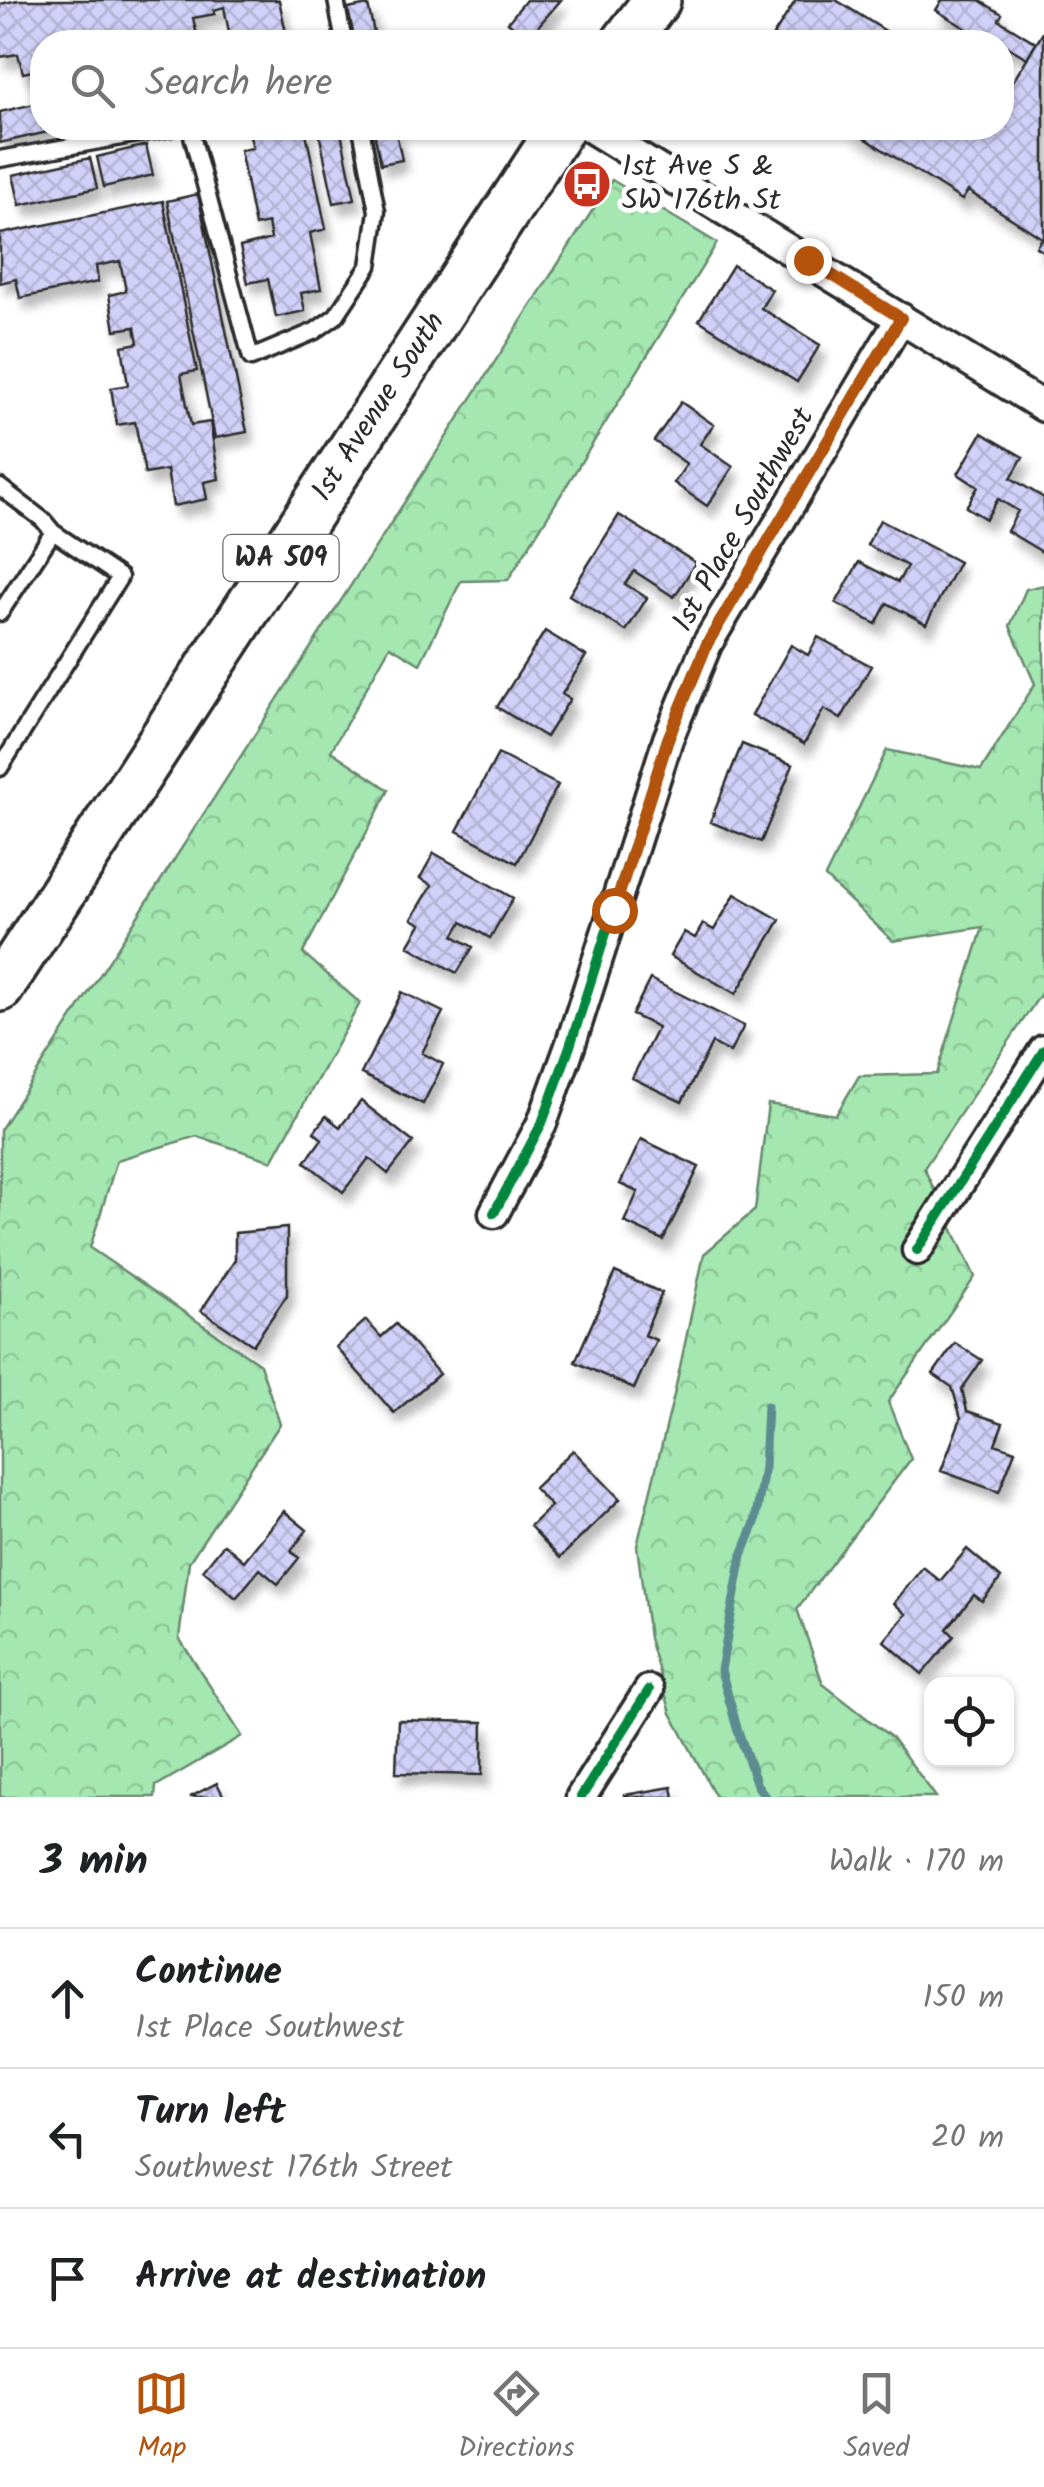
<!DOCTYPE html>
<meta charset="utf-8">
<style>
:root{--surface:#fff;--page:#f2f2f2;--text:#202124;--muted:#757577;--line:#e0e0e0;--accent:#b45309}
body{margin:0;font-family:Kalam,sans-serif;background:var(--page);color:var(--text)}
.controls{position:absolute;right:30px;bottom:30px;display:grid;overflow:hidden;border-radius:20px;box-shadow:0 2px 8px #0004}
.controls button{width:90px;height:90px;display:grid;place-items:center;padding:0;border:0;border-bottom:2px solid var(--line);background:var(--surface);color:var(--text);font:50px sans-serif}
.stop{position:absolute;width:30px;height:30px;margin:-22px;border:8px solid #b45309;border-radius:50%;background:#fff}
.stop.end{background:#b45309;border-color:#fff;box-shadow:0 2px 10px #0008}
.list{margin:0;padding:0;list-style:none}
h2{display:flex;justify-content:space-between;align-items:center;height:130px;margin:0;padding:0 40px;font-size:42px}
h2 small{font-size:32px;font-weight:400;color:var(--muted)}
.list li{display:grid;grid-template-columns:65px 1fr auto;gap:30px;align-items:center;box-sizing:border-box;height:140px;padding:0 40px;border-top:2px solid var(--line)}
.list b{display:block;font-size:38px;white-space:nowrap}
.list p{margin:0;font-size:32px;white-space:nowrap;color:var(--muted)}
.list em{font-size:32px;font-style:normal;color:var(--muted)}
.icon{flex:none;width:55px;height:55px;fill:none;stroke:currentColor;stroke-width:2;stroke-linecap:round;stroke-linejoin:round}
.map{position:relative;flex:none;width:1044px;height:1797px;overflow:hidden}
.search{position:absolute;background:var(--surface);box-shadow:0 2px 8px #0004;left:30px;right:30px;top:30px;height:110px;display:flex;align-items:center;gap:25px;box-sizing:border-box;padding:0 35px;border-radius:40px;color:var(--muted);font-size:38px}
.sheet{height:550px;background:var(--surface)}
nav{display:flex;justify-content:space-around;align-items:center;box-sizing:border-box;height:140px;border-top:2px solid var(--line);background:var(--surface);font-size:28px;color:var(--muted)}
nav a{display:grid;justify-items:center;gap:5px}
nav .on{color:var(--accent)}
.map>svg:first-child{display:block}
.forest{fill:url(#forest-crowns);stroke:#68896e;stroke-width:2.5}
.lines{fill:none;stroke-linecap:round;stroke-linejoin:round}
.stream{stroke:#5b8b90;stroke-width:9}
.building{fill:url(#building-cross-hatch);stroke:#2b2b2b;stroke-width:2.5;filter:url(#shadow)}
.lane-casing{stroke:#2b2b2b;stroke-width:21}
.street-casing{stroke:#2b2b2b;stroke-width:35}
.primary-casing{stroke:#2b2b2b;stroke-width:52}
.lane{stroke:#fff;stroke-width:14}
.street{stroke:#fff;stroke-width:28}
.primary{stroke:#fff;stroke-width:45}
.cycleway-casing{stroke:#fff;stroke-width:16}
.cycleway{stroke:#00873e;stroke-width:10}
.route{stroke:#b45309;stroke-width:12}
.labels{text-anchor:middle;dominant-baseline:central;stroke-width:10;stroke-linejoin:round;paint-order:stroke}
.shield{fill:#fff;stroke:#6b6b6b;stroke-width:2.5}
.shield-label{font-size:28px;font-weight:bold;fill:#2b2b2b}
.poi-label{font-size:30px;fill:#2b2b2b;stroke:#fff;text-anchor:start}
.street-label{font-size:30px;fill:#2b2b2b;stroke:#fff}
</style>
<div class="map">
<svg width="1044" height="1797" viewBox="0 0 1044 1797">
<defs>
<pattern id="forest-crowns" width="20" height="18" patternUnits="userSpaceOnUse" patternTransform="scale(2.5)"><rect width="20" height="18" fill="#a4e7b1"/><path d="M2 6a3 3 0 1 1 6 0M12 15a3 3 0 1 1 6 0" fill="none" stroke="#8dc698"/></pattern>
<pattern id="building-cross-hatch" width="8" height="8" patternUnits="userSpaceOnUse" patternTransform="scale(2.5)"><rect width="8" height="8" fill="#d0d0f8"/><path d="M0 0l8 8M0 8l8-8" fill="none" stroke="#b3b3d5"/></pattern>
<filter id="shadow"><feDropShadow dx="6" dy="11" stdDeviation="5" flood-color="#0004"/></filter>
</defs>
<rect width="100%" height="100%" fill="#fff"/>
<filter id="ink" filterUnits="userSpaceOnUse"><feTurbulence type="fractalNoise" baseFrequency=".01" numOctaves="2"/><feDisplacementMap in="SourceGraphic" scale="20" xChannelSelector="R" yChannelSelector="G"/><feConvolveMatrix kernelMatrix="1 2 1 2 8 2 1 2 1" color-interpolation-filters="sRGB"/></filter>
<g filter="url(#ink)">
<path class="forest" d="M612,180l105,63 -209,337 -47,1 -41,83 -30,-18 -59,105 58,39 -86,163 57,50 -88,158 -75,-25 -80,24 -27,88 170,116 20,60 -91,138 -10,76 63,98 -86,50 -1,11h-155v-667z
M1044,585v404l-120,179 51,109 -87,125 23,57 -114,150 26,75 69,54 44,59h-220l-45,-84 -22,-75 -12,-92 37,-151 30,-141 51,-44 13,-106 68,11 23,-39 78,-2 46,-147 -90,14 -68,-64 62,-127 94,20 54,-86 -25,-58 16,-37z"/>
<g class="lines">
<path class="stream" d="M766,1797l-9,-12 -20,-57 -16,-58 21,-115 13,-32 9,-55 3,-62"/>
</g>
<path class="building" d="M18,0h261l9,42h-70l-1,-2 13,-3 -6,-30 -10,3 1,4 -22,4 5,22 -13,2h-65l-1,-7 -32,7h-45v27l-19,4 -5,-19 -18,3v-53z
M526,0h35l-34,39 -19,-17z
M796,0h40l51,32 -5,8 3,2h-116z
M942,0h37l23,14 -3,6 37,23 -9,15 -36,-21 -3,5 -52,-32z
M368,5l8,37h-21l-7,-33z
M1044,31v221l-8,-5 6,-9 -74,-47 -6,9 -113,-72h153v-29z
M42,102v26h23l-65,15v-31z
M248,128h57l21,101 -16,4 11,56 -20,4 4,18 -29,6 -8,-38 -20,4 -8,-36 31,-8 -3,-16 -13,3 -15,-76 13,-2z
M318,128h22l15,71 -21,4z
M373,128h22l7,32 -21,4z
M146,145l7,30 -49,12 -7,-30z
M90,158l7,30 -77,17 -7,-30z
M198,194l49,238 -32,6 -48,-237z
M163,201l34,170 -16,3 10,51 19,-3 9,57 -15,3 3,17 -34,7 -6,-36 -22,4 -10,-52 -18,3 -6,-37 17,-3 -6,-39 16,-3 -3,-16 -20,3 -6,-35 17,-4 -6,-30 -24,5 2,16 -78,16 -4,-19 -16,4v-49z
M733,265l39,25 -11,18 59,37 -23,37 -98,-62z
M681,402l33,23 -14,19 33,23 -26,39 -33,-23 13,-19 -33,-23z
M982,433l41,24 -12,21 33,20v55l-37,-22 11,-20 -20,-12 -12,20 -20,-12 12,-20 -20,-13z
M619,515l77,48 -22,34 -40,-26 -9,13 22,14 -21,33 -57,-36z
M880,520l79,42 -33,62 -39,-21 -11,21 -40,-21 23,-41 39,20 9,-16 -40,-21z
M545,631l41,25 -24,38 8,5 -24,38 -49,-30z
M818,637l53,29 -30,53 -17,-10 -20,35 -52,-29 39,-70 17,10z
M742,744l51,21 -32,77 -51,-20z
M498,754l60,31 -41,78 -60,-32z
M434,853l79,45 -23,40 -28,-16 -8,14 19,11 -16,26 -49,-27 13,-22 -9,-5 20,-34 -12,-7z
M735,894l45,26 -44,74 -66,-38 14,-24 11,6 8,-14 11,6z
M650,979l94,47 -14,26 -18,-9 -30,59 -50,-24 26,-51 -26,-12z
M402,992l41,20 -21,41 21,11 -20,40 -62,-30z
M361,1101l52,41 -25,32 -19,-16 -26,34 -38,-30 17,-23 -8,-7 12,-16 14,11z
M641,1139l58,28 -36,73 -39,-18 14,-30 -18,-8z
M287,1228v67l-34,50 -52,-34 34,-51v-27z
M615,1272l47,21 -18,42 12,5 -22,49 -59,-27z
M366,1320l15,17 15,-13 43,50 -45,39 -58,-66z
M955,1343l27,17 -20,29 5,22 36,12 -8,21 20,7 -16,41 -58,-21 20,-53 -9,-31 -19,-13z
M573,1450l47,49 -60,59 -30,-32 21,-20 -17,-18z
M284,1511l23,19 -16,21 8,7 -21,26 -18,-15 -24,29 -33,-28 21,-26 20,17z
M967,1549l34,29 -19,23 -8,-6 -27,34 7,7 -32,38 -38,-33 22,-27 -12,-11 29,-36 17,14z
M398,1720l85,2 -1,53 -86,-2z
M217,1783l7,14h-34z
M672,1787l2,10h-50v-2z"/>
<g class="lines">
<g class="lane-casing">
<path id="lane" d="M336,0l8,42
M190,128l61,230 64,-27 21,-15 33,-50 8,-55 -16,-83
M0,159l171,-31
M0,487l43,33 10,12 67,45 -120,191
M0,613l53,-81"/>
</g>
<g class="street-casing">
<path id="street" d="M591,128l453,279
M494,1213l48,-90 28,-77 98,-307 39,-95 194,-326
M917,1250l127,-200
M581,1797l68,-107"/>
</g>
<g class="primary-casing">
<path id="primary" d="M625,42l32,-42
M0,988l561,-860"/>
</g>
<use href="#lane" class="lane"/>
<use href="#street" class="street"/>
<use href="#primary" class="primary"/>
<g class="cycleway-casing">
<path id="cycleway" d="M494,1213l48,-90 28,-77 98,-307 39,-95 194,-326
M917,1250l127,-200
M581,1797l68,-107"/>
</g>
<use href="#cycleway" class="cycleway"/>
</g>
</g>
<g class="lines" filter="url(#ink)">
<path class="route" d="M614,910l54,-171 39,-95 194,-326 -93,-58"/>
</g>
<defs>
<g id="bus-disc" transform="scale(2.5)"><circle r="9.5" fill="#c8321e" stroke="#fff"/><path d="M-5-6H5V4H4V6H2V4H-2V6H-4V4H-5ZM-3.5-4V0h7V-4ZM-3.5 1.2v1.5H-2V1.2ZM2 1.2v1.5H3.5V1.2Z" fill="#fff"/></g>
</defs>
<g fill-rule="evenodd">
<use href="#bus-disc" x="587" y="184"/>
</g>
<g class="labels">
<rect class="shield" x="223.5" y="535" width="115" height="46" rx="8"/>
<g class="shield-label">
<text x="281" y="558">WA 509</text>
</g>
<g class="poi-label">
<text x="622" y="167">1st Ave S &amp;<tspan x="622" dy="34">SW 176th St</tspan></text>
</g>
<g class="street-label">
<text transform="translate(379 407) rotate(-57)">1st Avenue South</text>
<text transform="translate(744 520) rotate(-60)">1st Place Southwest</text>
</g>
</g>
</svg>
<div class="controls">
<button><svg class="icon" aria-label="locate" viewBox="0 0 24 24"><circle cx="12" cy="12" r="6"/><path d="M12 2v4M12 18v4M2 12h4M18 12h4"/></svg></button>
</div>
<div class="stop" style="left:614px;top:910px"></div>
<div class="stop end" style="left:808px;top:260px"></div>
<div class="search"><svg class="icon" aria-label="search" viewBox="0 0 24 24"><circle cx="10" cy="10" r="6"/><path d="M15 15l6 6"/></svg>Search here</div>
</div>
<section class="sheet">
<h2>3 min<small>Walk · 170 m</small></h2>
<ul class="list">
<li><svg class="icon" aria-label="ahead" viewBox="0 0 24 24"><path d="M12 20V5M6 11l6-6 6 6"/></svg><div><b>Continue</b><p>1st Place Southwest</p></div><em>150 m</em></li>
<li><svg class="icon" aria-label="left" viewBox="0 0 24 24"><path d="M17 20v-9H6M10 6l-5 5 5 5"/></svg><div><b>Turn left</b><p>Southwest 176th Street</p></div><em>20 m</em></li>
<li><svg class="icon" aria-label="arrive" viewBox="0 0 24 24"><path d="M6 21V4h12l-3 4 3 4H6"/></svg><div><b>Arrive at destination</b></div></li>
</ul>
</section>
<nav>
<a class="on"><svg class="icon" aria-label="map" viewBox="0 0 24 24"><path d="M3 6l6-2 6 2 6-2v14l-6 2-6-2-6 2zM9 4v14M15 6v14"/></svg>Map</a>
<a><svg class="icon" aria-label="directions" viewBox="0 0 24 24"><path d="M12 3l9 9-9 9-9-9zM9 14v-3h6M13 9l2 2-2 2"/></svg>Directions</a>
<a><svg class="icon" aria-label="saved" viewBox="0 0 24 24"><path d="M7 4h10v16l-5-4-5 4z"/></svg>Saved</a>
</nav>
